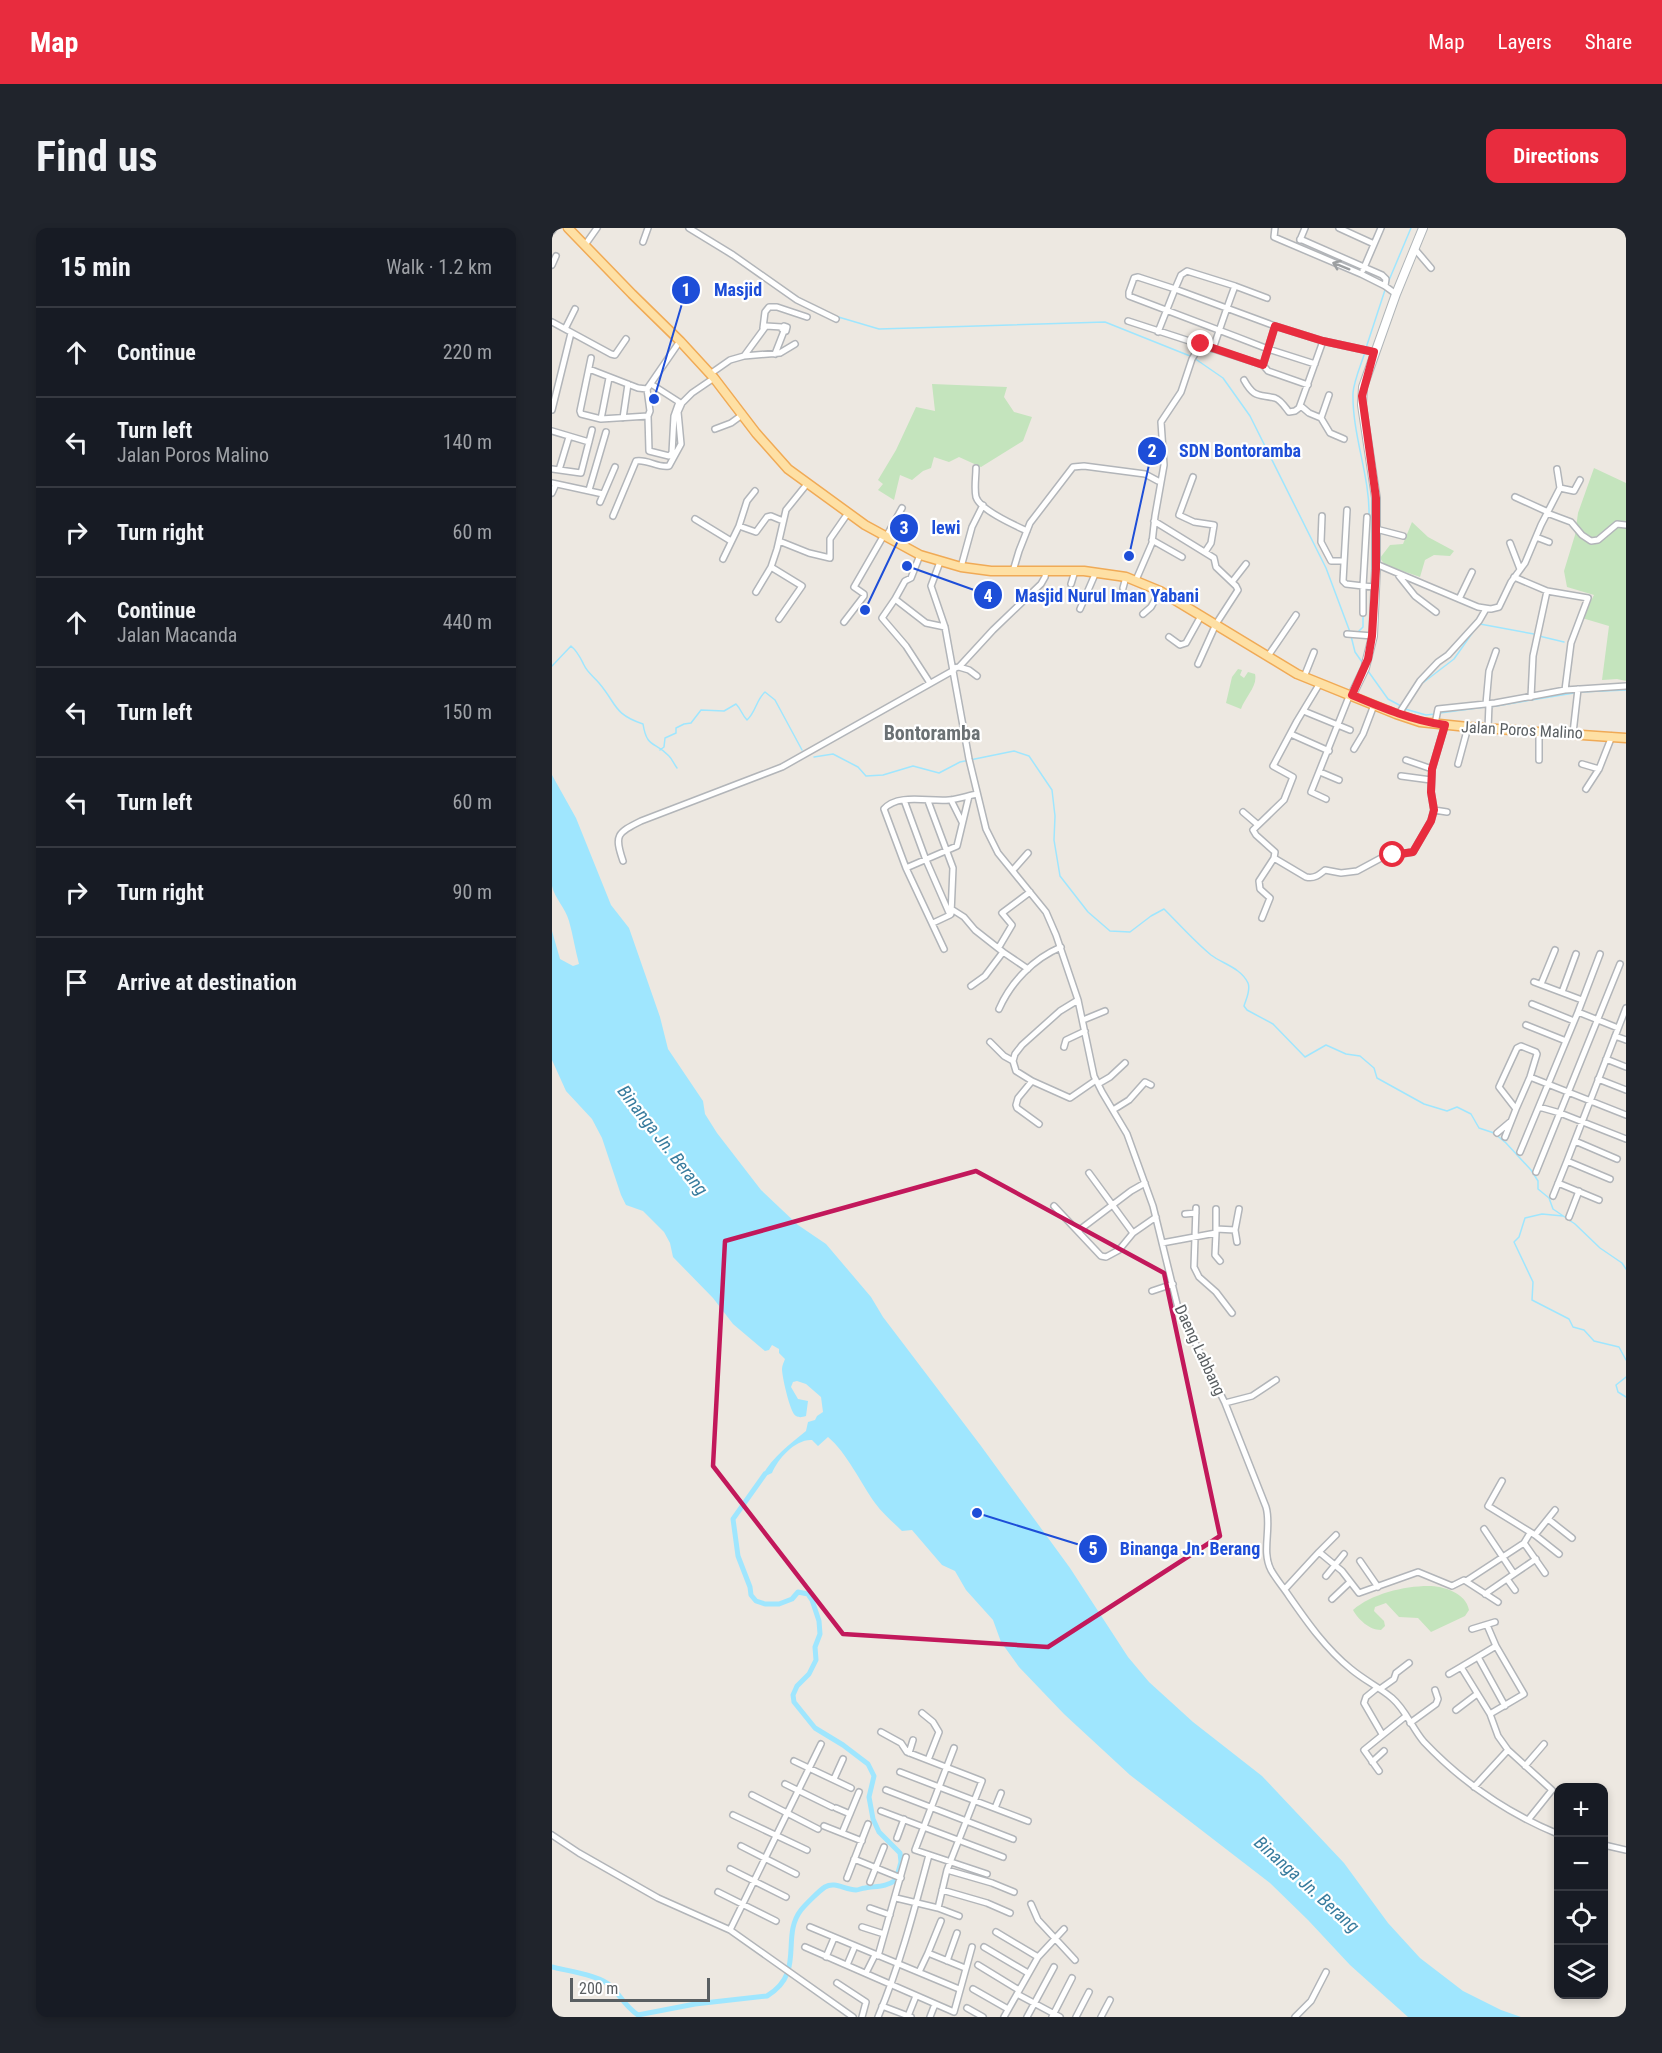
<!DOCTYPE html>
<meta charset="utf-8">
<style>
:root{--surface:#171b24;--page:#20242c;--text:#f1f3f6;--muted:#9ea1a6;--line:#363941;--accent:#e82c3e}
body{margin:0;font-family:"Roboto Condensed",sans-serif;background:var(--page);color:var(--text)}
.controls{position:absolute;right:18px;bottom:18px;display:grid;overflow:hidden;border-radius:12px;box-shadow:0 3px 9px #0003}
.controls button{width:54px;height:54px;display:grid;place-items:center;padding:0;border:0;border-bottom:2px solid var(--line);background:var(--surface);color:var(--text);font:30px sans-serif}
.scale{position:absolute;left:18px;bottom:15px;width:140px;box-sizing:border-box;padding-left:6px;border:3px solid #5a5f62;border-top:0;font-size:16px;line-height:21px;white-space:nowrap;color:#5a5f62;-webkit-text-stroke:4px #fff;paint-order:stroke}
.stop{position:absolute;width:18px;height:18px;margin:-14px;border:4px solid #e82c3e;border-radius:50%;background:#fff}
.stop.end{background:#e82c3e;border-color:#fff;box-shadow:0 2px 6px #0008}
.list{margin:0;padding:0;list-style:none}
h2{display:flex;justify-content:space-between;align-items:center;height:78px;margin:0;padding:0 24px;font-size:26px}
h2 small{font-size:20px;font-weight:400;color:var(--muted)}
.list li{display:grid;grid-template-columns:39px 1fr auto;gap:18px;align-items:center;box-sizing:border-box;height:90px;padding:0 24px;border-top:2px solid var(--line)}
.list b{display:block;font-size:22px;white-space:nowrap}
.list p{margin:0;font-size:20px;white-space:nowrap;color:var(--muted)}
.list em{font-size:20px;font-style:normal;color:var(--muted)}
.icon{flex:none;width:33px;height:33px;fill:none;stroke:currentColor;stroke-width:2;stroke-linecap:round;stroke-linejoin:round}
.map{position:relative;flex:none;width:1074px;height:1789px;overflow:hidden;border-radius:12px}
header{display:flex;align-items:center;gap:36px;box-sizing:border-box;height:84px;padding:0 30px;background:var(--accent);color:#fff}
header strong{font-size:28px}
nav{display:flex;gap:33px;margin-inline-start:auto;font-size:21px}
.intro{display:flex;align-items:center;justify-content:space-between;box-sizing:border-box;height:144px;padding:0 36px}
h1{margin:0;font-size:42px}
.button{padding:15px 27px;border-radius:12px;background:var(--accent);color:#fff;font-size:21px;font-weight:700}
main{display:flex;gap:36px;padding:0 36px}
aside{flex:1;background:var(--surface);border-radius:12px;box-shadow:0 3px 9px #0003}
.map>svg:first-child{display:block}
.green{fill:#c4e4bd}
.water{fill:#9fe6fe}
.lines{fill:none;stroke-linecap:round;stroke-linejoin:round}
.stream{stroke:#9fe6fe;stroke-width:1.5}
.canal{stroke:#9fe6fe;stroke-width:5}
.street-casing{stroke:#b2b5b9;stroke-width:8}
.secondary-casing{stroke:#b1b6b9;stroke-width:10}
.primary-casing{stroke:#f0aa56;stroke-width:11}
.street{stroke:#fff;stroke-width:5}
.secondary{stroke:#fff;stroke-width:8}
.primary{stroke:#fee0a4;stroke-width:8}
.oneway{stroke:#9c9fa1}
.route{stroke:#e82c3e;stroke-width:8}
.marked{fill:none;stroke:#c2185b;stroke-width:4.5;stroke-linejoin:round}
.labels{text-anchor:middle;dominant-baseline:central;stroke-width:4.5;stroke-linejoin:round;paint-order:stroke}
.street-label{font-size:16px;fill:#5a5f62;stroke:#fff}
.water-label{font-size:18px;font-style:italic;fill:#387c9e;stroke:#fff}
.quarter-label{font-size:20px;font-weight:bold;fill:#6b7174;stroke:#fff}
.leader{fill:none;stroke:#1d4ed8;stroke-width:2}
.callout-dot{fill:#1d4ed8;stroke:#fff;stroke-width:2}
.mark-label{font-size:18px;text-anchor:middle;font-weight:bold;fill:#fff}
.callout-label{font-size:18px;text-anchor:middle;font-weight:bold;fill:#1d4ed8;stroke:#fff;stroke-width:4.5;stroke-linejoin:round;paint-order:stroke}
</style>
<header>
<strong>Map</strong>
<nav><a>Map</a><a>Layers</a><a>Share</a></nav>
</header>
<div class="intro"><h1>Find us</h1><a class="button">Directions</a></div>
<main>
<aside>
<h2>15 min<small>Walk · 1.2 km</small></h2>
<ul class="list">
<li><svg class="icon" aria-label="ahead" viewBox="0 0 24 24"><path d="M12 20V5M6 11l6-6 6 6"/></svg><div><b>Continue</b></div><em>220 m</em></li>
<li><svg class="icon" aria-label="left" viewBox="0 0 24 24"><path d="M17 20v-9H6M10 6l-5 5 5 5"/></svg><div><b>Turn left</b><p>Jalan Poros Malino</p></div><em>140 m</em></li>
<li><svg class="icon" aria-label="right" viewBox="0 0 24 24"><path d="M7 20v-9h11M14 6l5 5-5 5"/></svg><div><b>Turn right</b></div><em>60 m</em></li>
<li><svg class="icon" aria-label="ahead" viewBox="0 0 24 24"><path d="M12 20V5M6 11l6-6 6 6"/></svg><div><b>Continue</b><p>Jalan Macanda</p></div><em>440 m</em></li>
<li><svg class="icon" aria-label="left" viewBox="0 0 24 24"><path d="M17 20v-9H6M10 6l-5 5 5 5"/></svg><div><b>Turn left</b></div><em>150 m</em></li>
<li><svg class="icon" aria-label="left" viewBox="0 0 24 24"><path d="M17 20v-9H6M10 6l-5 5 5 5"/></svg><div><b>Turn left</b></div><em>60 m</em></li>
<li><svg class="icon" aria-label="right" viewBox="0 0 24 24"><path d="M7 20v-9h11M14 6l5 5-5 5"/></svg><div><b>Turn right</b></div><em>90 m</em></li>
<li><svg class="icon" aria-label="arrive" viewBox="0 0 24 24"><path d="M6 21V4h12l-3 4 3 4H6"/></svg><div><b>Arrive at destination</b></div></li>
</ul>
</aside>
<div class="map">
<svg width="1074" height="1789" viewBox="0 0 1074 1789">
<rect width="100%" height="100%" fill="#ede8e1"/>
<path class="green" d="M380,156l75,3 -3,10 10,15 18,5 -9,24 -42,26 -22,-10 -10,5 -15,-5 -3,11 -8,3 -11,9 -12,-5 -6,25 -16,-10 5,-6 -5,-4 18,-30 20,-43 19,4z
M1042,240l32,15v198l-9,-2 -15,1 7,-54 -27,-8 12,-23 -27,-8 -3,-16 11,-36 3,-22z
M860,294l16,15 26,14 -4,5 -16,-1 -9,5 -5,17 -35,-12 -5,-7 10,-13 13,-1z
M686,441l4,1 -2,5 4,3 4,-6 7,2c3,12 -10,23 -14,35l-15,-6 6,-26z
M876,1358c16,0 38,7 41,24l-4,6 -34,16 -13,-14 -19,-1 -13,-14 -11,4 -1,4 10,10 1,5 -4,4c-12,0 -23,-11 -28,-20 18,-16 51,-24 75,-24z"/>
<path class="water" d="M0,547l24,43 35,87 18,23 31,89 8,32 35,52 2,13 12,19 44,57 37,35 28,19 45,53 12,20 98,129 89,122 58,89 21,25 44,40 69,54 82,87 44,60 32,35 43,33 38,19 20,7h-113l-58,-52 -42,-45 -38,-37 -140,-108 -66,-61 -45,-47 -18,-25 -8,-22 -27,-30 -11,-19 -13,-6 -30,-35 -10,1c-9,-9 -20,-18 -27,-28 -15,-21 -28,-50 -47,-66l-10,9 -6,-6c-17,-1 -34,19 -40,33l-11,5c11,-21 28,-33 45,-47l2,-9 7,-2 2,-4 6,-4 -2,-15 -15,-13 -9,-3 -4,1 -2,5 7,12 10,2 -2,15c-4,1 -6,2 -10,0 -6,-3 -14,-40 -14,-47 0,-4 2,-7 3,-10l-6,-6v-4l-7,-4 -3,5 -4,1 -32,-27 -20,-26 -40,-41 -3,-14 -6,-11 -21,-21 -17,-6 -5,-10 -19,-57 -10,-19 -26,-28 -14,-31v-129l8,28 13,7 6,-2c-4,-15 -6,-29 -10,-43 -4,-14 -14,-22 -17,-35z"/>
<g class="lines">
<path class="stream" d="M835,57l24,-57
M283,88l44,13 226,-7 85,34
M814,120l19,-58
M813,124c-4,13 -11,28 -12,41 -1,41 17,84 16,122
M642,130l29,20 27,38 76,152 24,64
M928,396l54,10
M805,405l6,-6v-11
M799,408l4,16 7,10
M987,408l25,6
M0,438l19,-20c7,6 9,11 13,19 3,7 10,12 15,18 18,21 14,31 44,41 4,25 12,17 26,32 3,3 5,8 8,12
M816,443l20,28 13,7
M868,457l34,-26 19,-27
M1027,464l47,-2
M938,479l84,-14
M853,481l21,6 9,-1
M888,485l45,-6
M108,522l4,-3 1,-9 11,-5v-5l8,-4 7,-1 10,-13 23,1 12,-7c5,5 6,11 11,16 9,-8 9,-20 18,-28l10,8 27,50
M262,529l19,-3 25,13 8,9 17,-1 30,-9 26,7 21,-11 54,-11 15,5 23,34 3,26 -1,24 6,36 28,36 22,19 20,1 21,-16 13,-7c16,16 30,32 47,46 12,9 30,13 37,28 3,7 -2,16 -4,23l3,4 26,14 32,33 21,-12 20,9 14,2 14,12 3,10 47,26 23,7 10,-4 14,7 8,14 15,5 12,10 25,27 7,11v8l11,9 4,11 22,15 25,24 22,15 4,6
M1011,988l-21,-2 -17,4 -6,19 -5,5 19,40 -1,18 37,19 4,8 11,3 10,11 25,6 7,13
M1074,1149l-10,8 2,7 8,5"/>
<path class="canal" d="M0,1739c15,4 49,8 60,20 9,10 14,20 26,28l57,-11 72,-8c39,-23 13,-59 34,-86 4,-5 19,-20 24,-23 10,-6 20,3 31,3 3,0 6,-2 9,-2 12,-2 21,-1 31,-8l5,-18 -1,-9 -21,-21 -6,-13 -4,-22 5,-21 -6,-12 -25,-19 -28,-17 -21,-26 -1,-7 4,-9 12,-12 7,-14 -1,-13 5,-13 -1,-13 -7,-21 -4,-6 -10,-2 -6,7 -13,5h-14l-9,-3 -5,-6 -1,-8 -12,-31 -5,-37 32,-45"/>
<g class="street-casing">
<path id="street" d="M137,0l44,27 64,45 39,19
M723,0l-1,9 7,3 80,34 24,12 11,8
M787,0l35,16
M0,3l2,-3
M748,11l82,36 4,4 -1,7
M748,12l5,-12
M91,14l5,-14
M33,17l12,-17
M862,20l17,20
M0,37l4,-9
M811,42l18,-42
M683,58l32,12
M576,93l135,44 5,6 40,14
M0,94l59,32 4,1 11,-16
M232,98l3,1 -1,4 -4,-2z
M211,100l2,-16 4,-5h8l30,10
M13,101l10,-20
M606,104l17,-43 100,37 48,15 51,11
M661,121c7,-21 14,-42 22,-63l-48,-15 -6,4 -6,14 -37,-12 -4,1 -5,14v4c47,18 93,35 139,53l7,-23
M223,126l9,-23
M192,128l36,-3 15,-9
M39,130l-11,53 1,3 20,5 47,-3 2,-5 -3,-22
M711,137l5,-16 47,15
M37,141l49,19 9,1 33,-48
M158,146l20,-14 14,-4 22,-30 16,1
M692,152c10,18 14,14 31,18 6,2 10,9 14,14l6,-1 4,-3
M777,167l-8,23 9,15 14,6
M0,182l19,-77
M96,188l1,35 20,5 3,-3 2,-37 5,-14 -28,-18
M71,190l5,-34
M769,190l-12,-5 -7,-6 -3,1 24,-67
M49,191l8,-41
M163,201l16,-6 11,-8
M0,203l37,11
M424,240c0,9 -2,20 0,29 4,13 38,28 51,34
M0,241l29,4 11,-43
M7,242l10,-33
M641,249l-14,38 15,7 20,3 -3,18 -6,9
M0,255l51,11
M1008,260l14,3 6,-11
M37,262l17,-58
M0,265l4,-9
M963,269l33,15
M48,274l15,-35
M795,282l-4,71 3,3 17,2v27
M995,285l24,9 11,13 9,6 7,-1 19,-16 9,1
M61,288l23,-55c12,-2 21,7 33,5l12,-22 -3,-32 4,-9 10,-10 22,-15
M770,288l-1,26 10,19h13
M815,289l-4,69 12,1
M143,291l36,22
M602,293l60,37 2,9 20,19 2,4 -22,34 -18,40
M187,298l8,-25 8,-10
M824,301l27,7
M334,309l16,-29
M984,309l13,5
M600,312l30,17
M227,313l30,12 21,5v-19l18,-26
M958,315l10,26
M368,327l-9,23 -6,3 -10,18 31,24 19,4
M171,331l16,-33 17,6 11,-15 4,-1 12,5
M388,334l-9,24 14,41 24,132 17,70 12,24 48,59 10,23 22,65 16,76 8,16 25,42 26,72 25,102 47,95 41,104c6,20 -5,44 5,63 5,9 12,17 18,26 18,26 37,53 62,73 13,11 28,18 41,29 14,12 20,30 32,44 38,40 83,71 134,92
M824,336l102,43 13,2 8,-2 12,-25 14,-19 16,-38 19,-37 -3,-19
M219,339l31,19 -23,33
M409,339l11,-40 11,-22
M461,343l6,-20 11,-28 43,-56 11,-1 61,8 13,7
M847,348l16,20 21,16
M962,349l33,14
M584,352l16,-37 3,-27 9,-51 -3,-43 20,-30 11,-33 9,-15
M680,354l14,-18
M519,356l4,-13
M571,360l3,-11
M204,364l15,-25 6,-18 9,-39 21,-26
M343,371l-13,19 24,28 24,37
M907,371l13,-27
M528,381l16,-37
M591,386l8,-7 9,-16
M292,394l20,-26v-2l-10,-7 30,-52
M795,406l26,2
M617,409l11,8 6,-2 15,-27
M716,428l28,-41
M407,439l10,3 8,6
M402,440l5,-1 34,-37 48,-46 4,-7 1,-6
M752,449l10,-25
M979,469l2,-41 14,-65 41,7 -17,45 -6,47
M934,476l3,-33 7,-20
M754,484l44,18
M846,487l22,-34 18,-19 10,-7 31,-34 7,-12
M883,496l3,-15 57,-6 70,-13 61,-4
M936,501l1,-25
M987,504v28
M1021,505l5,-44
M741,507l36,16
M802,521l9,-15 11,-29
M854,532l26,9
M906,536l10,-37
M1030,536l17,5
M768,544l19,8
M849,548l30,4
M1034,561l13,-20 13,-33
M774,571l-15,-7 39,-98
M352,572l22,60 24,55 -17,8
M399,572l11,22
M376,573l25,67 -2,46
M882,582l13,2
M691,584l14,12
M722,630l32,19c8,2 13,-2 19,-7l16,3 16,-2 26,-14 30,-5 18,-31 3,-11 -3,-18 1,-23 13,-44
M71,633c-9,-26 -6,-28 18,-40l141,-54 172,-97
M354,640l51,-22 12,-50
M461,642l15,-17
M401,682l11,7 11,13 28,22 -18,24 -14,10
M710,690l8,-20 -10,-9 -1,-8 15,-23 1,-6 -19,-17 -3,-5 31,-30 9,-23 -20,-11 24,-45 23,-38
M447,719l13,-22 -10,-12 28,-21
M392,721l-38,-81 -22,-59c14,-16 45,-7 65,-9 9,-1 18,-4 28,-6
M451,724l25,17
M982,754l48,18
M989,756l14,-34
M1010,764l14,-38
M526,772l-18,11 -38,34 -7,9 -2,7 3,10 16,10 38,17 26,-18
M980,776l42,17
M447,781c12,-27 34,-50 62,-62
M1026,784l22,-58
M531,792l22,-9
M974,797l40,16
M1063,808l11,4
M438,814l14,14 9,5
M512,819l2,-7 19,-9
M1054,831l20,8
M978,849l96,38
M1046,851l28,11
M480,853l-14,17 -2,7 1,3 22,16
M546,856l12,-7 15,-14
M987,879l21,6 66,26
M561,882l16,-10 16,-18 6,3
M945,905l13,-11
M953,909l11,-28 -17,-22 18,-39 4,-2 15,6 1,2 -7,23 -14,32
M1023,913l42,18
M968,924l58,-140 40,16
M984,944l84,-208
M1058,951l-43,-18 59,-153
M1006,955l41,17
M1001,968l14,-35
M502,978l47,50 5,1 13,-7 14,-17 -44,-60
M644,980l-2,59 5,10 17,15 16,21
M633,986l11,-1
M1017,989l10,-26
M664,1001l19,1
M526,1003l53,-40 14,-8
M581,1005l23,-16
M664,1005l-1,22 5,6
M685,1014l-2,-12 4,-21
M610,1015l54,-10v-24
M600,1063l21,-7
M673,1175l27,-7 24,-16
M950,1253l-14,25 47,29 24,19
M996,1291l24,19
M932,1301l30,45 -29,20
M983,1307l20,-25
M972,1315l21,30
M767,1324l23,19 17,22 59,-21 34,14 12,-6 34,22
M808,1333l18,26
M962,1346l22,-15
M774,1348l18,-22
M955,1351l8,11
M914,1353l58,-38 6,-10
M733,1361l34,-37 17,-17
M780,1371l18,-17
M935,1397l9,21 -35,21 29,47 8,22 10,14 44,40 -24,30
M920,1401l23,-7
M926,1429l27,49
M897,1446l12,-7
M825,1460l-11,9 -2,6 18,31
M828,1461l14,-10 2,-6 13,-10
M904,1482l21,-16
M370,1485l11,9 6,10 -11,28
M938,1486l34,-20 -28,-48
M858,1495l26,-19 2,-5 -3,-9
M329,1504l20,11 6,9 75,29 -35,89 -9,38
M357,1525l4,-13
M242,1533l57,27
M820,1534l12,-11
M973,1538l19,-22
M827,1543l-15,-21 42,-34
M348,1544l39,15 15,-39
M282,1551l9,-20
M233,1556l47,23
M922,1559l34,-37
M334,1562l127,49
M200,1567l66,34
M284,1580l14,6
M443,1580l6,-15
M329,1583l122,46
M181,1587l74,35
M272,1598l38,15
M290,1605l17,-41
M0,1607l27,18 79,45 72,32 123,87
M345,1610l7,-19
M1052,1617l22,5
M189,1618l55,28
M302,1631l47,19
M178,1641l56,28
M395,1642l45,13 22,9
M435,1646l-72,-24 24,-63 89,34
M295,1650l21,-54
M318,1654l14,-35
M390,1662l45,13 23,10
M166,1664l58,29
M344,1670l42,10 21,8
M479,1676l7,16 37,40
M318,1680l20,7
M389,1693l-13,32 37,15
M258,1699l149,62
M310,1699l22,7
M178,1702l91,-186
M444,1704l42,25
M253,1719l149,65 18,-65
M432,1719l44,26
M326,1728l28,-99
M274,1729l8,-19
M395,1733l10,-28
M295,1737l8,-19
M426,1737l41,25
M367,1744l9,-19
M314,1745l9,-18
M285,1755l29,19 -4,15
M421,1761l35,20
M465,1766l43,23
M330,1778l29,11
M415,1780l16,9
M356,1788l8,-20
M326,1789c22,-52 36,-106 51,-162
M378,1789l5,-13
M452,1789l34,-60 26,-28
M475,1789l27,-50
M500,1789l20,-39
M524,1789l13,-25
M549,1789l9,-17
M743,1789l16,-16 15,-29"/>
</g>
<g class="secondary-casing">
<path id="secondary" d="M800,467l13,-27 8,-32 3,-67v-71l-14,-93 1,-18 33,-93 27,-66"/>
</g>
<g class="primary-casing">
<path id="primary" d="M16,0l64,66 48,47 34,37 42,55 32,36 77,56 55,30 41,12 30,4h93l42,6 34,14 137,83 99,40 24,8 48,5 158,11"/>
</g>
<use href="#street" class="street"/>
<use href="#secondary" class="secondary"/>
<use href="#primary" class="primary"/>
</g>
<defs><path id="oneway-shaft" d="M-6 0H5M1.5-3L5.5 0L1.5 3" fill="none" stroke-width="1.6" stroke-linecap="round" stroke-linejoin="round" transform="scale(1.5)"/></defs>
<use class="oneway" href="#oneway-shaft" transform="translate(789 38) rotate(-158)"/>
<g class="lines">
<path class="route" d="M649,116l62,21 12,-39 48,15 51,11 -12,44 14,102v71l-4,67 -4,23 -16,36c31,13 59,25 93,30l-13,44 -1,23 3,18 -3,11 -18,31 -20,3"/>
</g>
<path class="marked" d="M424,943l188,102 56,263 -172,111 -205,-13 -130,-168 12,-225z"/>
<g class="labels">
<g class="street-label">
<text transform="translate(970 502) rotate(3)">Jalan Poros Malino</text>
<text transform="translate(648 1122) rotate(65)">Daeng Labbang</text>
</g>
<g class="water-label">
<text transform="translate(111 912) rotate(52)">Binanga Jn. Berang</text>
<text transform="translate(755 1656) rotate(42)">Binanga Jn. Berang</text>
</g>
<g class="quarter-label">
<text x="380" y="505">Bontoramba</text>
</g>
</g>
<path class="leader" d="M102 171L134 62M577 328L600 223M313 382L352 300M355 338L436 367M425 1285L541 1321"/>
<g class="callout-dot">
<circle cx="102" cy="171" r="6"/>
<circle cx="577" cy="328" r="6"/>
<circle cx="313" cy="382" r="6"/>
<circle cx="355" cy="338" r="6"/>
<circle cx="425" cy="1285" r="6"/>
<circle cx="134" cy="62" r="15"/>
<circle cx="600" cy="223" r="15"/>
<circle cx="352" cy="300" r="15"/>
<circle cx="436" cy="367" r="15"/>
<circle cx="541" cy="1321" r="15"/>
</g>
<g class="mark-label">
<text x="134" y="68">1</text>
<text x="600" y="229">2</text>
<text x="352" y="306">3</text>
<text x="436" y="374">4</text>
<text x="541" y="1327">5</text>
</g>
<g class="callout-label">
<text x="186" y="68">Masjid</text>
<text x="688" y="229">SDN Bontoramba</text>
<text x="394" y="306">lewi</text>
<text x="555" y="374">Masjid Nurul Iman Yabani</text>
<text x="638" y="1327">Binanga Jn. Berang</text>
</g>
</svg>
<div class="controls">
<button>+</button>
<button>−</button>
<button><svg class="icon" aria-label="locate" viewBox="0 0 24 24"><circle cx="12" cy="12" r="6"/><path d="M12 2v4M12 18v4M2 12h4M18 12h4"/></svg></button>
<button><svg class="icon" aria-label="layers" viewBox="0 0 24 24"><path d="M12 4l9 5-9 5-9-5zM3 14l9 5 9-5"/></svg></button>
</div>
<div class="scale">200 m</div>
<div class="stop" style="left:841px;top:627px"></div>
<div class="stop end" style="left:649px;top:116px"></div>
</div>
</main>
